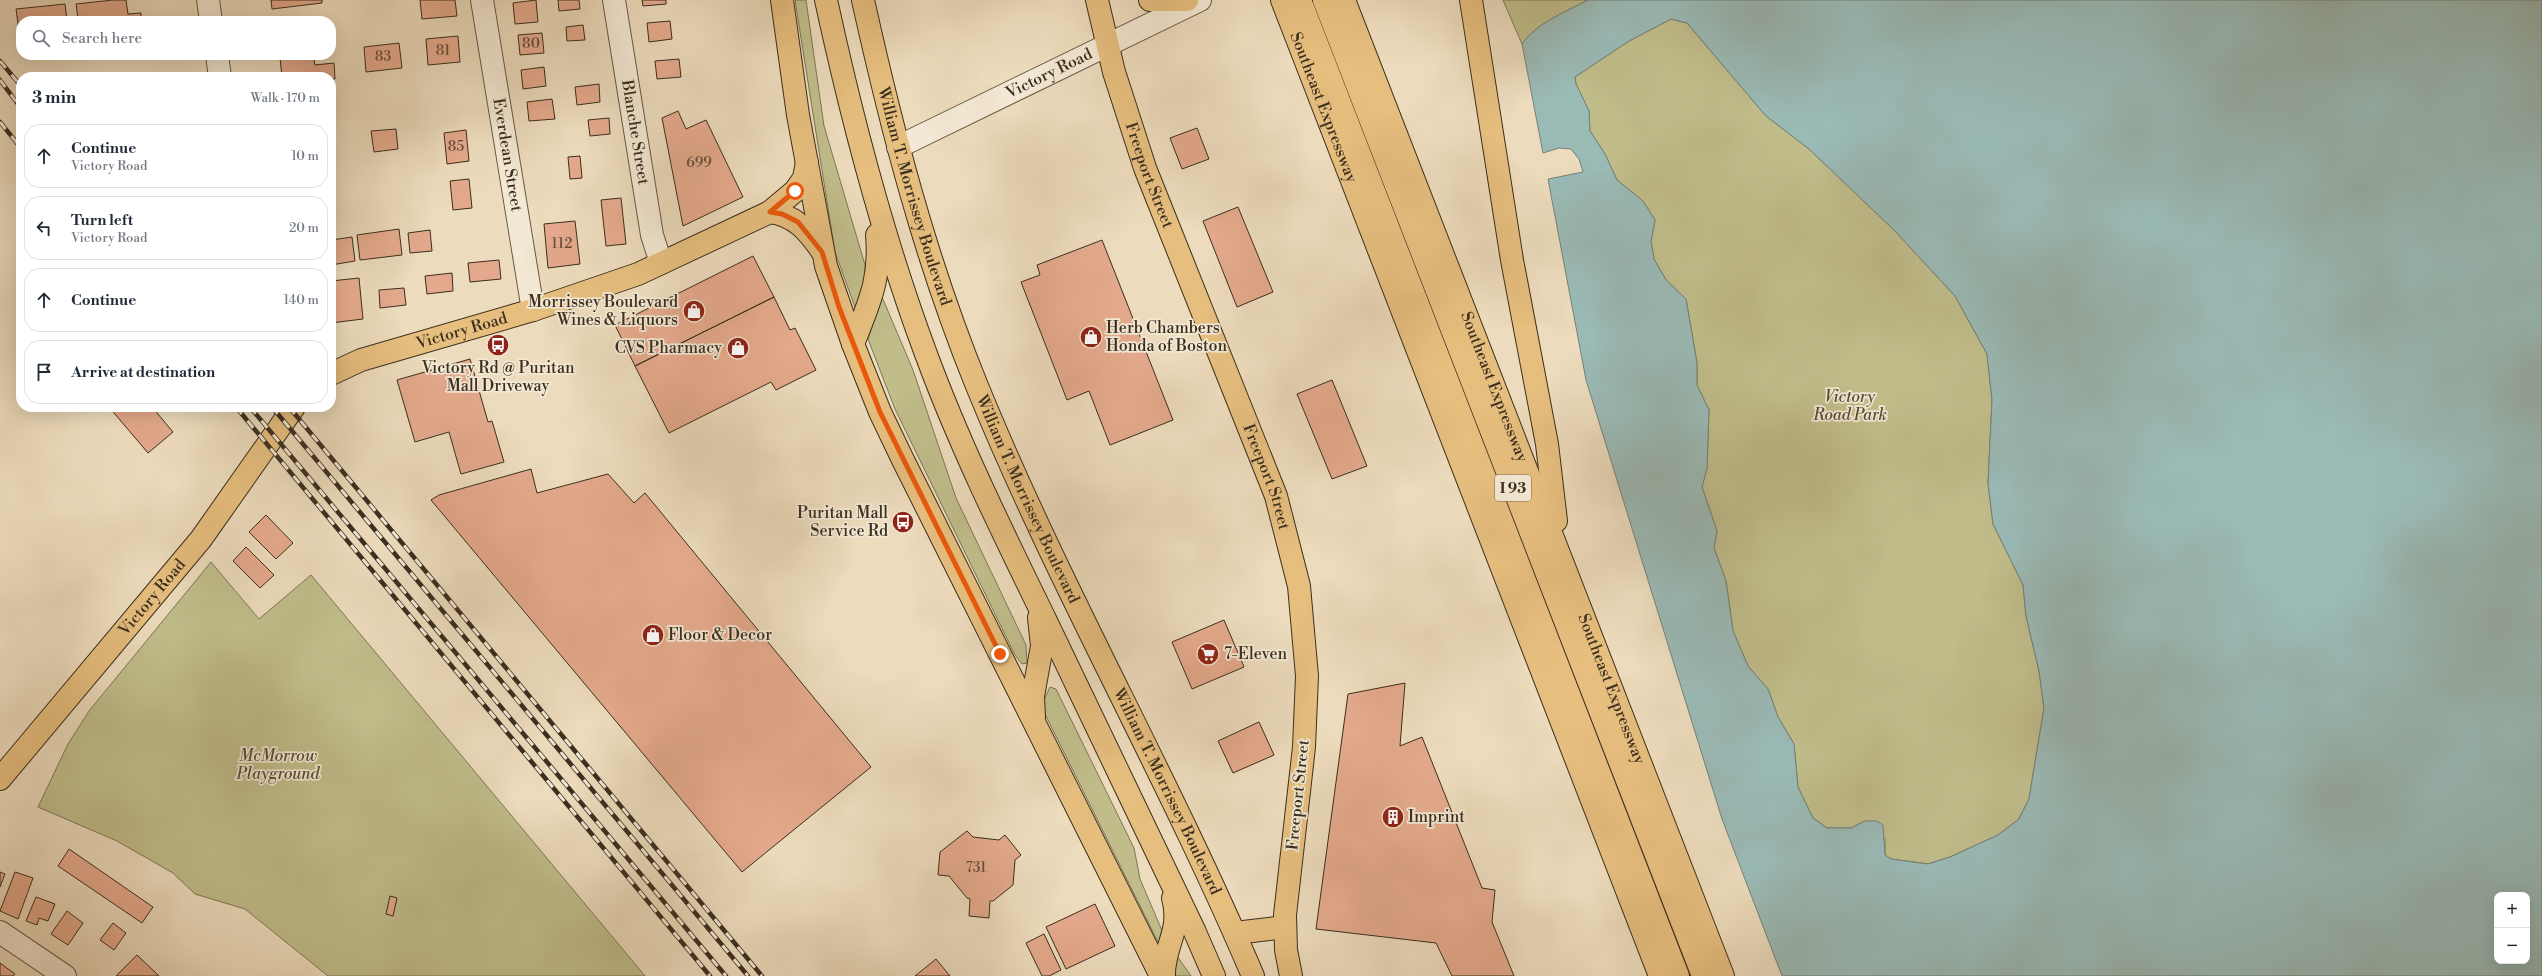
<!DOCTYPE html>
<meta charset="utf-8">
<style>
:root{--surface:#fff;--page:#f6f6f7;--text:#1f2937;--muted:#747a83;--line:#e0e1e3}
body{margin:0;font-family:"Libre Bodoni",serif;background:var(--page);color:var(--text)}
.controls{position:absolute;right:12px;bottom:12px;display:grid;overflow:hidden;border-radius:8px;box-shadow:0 4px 16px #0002}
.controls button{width:36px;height:36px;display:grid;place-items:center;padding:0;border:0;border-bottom:1px solid var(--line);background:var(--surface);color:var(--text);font:20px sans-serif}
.stop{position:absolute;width:12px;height:12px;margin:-9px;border:3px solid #ea580c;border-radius:50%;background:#fff}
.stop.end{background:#ea580c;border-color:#fff;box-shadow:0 1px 4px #0008}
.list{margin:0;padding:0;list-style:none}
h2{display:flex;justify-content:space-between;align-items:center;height:52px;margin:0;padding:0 16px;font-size:17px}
h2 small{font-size:13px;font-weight:400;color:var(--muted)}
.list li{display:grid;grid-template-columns:26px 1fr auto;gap:12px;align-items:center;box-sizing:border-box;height:64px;margin:0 8px 8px;padding:0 8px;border:1px solid var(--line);border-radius:16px}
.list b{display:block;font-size:15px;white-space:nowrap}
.list p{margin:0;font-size:13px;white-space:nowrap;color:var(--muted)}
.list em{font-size:13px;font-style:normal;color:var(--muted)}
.icon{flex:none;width:22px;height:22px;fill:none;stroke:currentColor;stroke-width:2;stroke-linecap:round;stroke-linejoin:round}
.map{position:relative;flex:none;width:2542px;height:976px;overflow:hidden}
.search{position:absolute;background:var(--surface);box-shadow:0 4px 16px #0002;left:16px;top:16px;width:320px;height:44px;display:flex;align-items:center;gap:10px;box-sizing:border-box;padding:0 14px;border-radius:16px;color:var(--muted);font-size:15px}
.panel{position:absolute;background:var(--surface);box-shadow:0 4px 16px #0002;left:16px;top:72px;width:320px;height:340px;border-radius:16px}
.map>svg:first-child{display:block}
.green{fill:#c0bd8b;stroke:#7d7655}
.water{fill:#9abab6;stroke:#74827a;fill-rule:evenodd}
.building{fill:#e4a98c;stroke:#3a2e1f}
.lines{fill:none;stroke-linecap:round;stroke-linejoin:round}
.minor-casing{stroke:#665946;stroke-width:24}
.major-casing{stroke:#3a2e1f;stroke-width:24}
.highway-casing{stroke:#3a2e1f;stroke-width:24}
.minor{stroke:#f3e8d3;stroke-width:22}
.major{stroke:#e6be7e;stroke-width:22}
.highway{stroke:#e6be7e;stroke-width:22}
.rail-casing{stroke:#3a2e1f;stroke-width:4.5}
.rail{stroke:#f3e8d3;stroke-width:3;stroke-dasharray:9;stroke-linecap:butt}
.route{stroke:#ea580c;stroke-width:5}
.labels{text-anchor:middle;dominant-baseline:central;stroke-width:3.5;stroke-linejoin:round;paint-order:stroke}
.number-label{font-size:14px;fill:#644d3a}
.shield{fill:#f3e8d3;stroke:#726655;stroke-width:1}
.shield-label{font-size:15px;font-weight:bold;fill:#3a2e1f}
.street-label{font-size:16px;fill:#3a2e1f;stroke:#f3e8d3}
.poi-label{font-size:16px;fill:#3a2e1f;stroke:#f3e8d3;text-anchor:start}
.park-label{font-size:16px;font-style:italic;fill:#554b35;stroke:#f3e8d3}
</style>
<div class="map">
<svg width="2542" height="976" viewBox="0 0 2542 976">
<rect width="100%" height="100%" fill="#ecdbbc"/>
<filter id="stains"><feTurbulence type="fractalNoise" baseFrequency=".005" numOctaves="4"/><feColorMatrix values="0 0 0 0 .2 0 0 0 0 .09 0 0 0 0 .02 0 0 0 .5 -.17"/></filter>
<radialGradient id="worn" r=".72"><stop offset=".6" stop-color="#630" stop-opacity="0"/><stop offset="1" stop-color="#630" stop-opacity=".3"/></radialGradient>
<path class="green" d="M795,0h11l18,126 41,139 -1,23 -9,19 -20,-55z
M1503,0h85c-22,12 -51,22 -66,44z
M1671,19l16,4 79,93 43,33 86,82 60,65 32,58 5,46 -4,83 5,41 30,61 3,31 13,55 5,37 -15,91 -10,20 -21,16 -48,22 -22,7 -37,-5 -6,-4v-16l-20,-18 -14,7h-24l-14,-10 -15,-31 -4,-43 -16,-27 -10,-28 -20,-23 -15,-35 -7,-50 -12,-33 3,-17 -15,-44 5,-19 2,-58 -12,-25v-22l-11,-64 -20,-19 -12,-21 -3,-18 4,-21 -12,-19 -26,-21 -12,-26 -15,-23 -1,-20 -13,-27 -1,-7 54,-36z
M882,297l31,73 43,128 70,147 1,18 -5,1 -7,-9 -120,-246 -27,-70z
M211,562l48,57 52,-44 334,401h-317l-83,-67 -50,-15 -22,-21 -56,-32 -79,-34 30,-63 21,-33z
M1050,687l6,2 78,159 6,31 23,54v9h-5l-117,-236z
M1177,956l14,20h-15l-5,-16z"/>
<path class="water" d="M1588,0h954v976h-760l-60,-157 -136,-439 -38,-201 35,-7 -4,-13 -8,-10 -12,-1 -16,5 -21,-109c15,-22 44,-32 66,-44zM1671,19l16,4 79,93 43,33 86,82 60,65 32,58 5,46 -4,83 5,41 30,61 3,31 13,55 5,37 -15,91 -10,20 -21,16 -48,22 -22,7 -37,-5 -6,-4 -2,-30 -6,-4h-12l-14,7h-24l-14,-10 -15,-31 -4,-43 -16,-27 -10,-28 -20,-23 -15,-35 -7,-50 -12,-33 3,-17 -15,-44 5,-19 2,-58 -12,-25v-22l-11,-64 -20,-19 -12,-21 -3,-18 4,-21 -12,-19 -26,-21 -12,-26 -15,-23 -1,-20 -13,-27 -1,-7 54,-36zM2497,895h30v66h-30z"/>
<path class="building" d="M113,0h13l2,14 13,-1v8h-36l-1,-4 -26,2 -2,-15z
M271,0h51v3l-50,6z
M420,0h35l2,16 -35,3z
M536,0l2,22 -23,2 -2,-21z
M558,0h21l1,9 -21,2z
M642,0h24v4l-23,2z
M65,4l2,17h-46v10h-2l-3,-22z
M670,21l2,18 -23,3 -2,-19z
M583,25l2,15 -18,1 -1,-14z
M542,33l2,20 -24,2 -2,-20z
M458,36l2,26 -32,3 -2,-26z
M399,43l3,25 -36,4 -2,-25z
M313,55l2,10 19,-2 1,16 -53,-2 -2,-19z
M679,59l2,18 -24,2 -2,-18z
M544,67l2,19 -23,3 -2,-19z
M599,84l1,18 -23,3 -2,-18z
M552,99l3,20 -26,2 -2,-19z
M678,111l8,18 20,-9 37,77 -60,29 -21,-108z
M609,118l1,16 -20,2 -2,-16z
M1197,128l12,31 -27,10 -12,-31z
M396,129l2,20 -24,3 -3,-21z
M466,130l3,31 -22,3 -3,-31z
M580,156l2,22 -12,1 -2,-22z
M469,179l3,29 -19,2 -3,-29z
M621,198l5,46 -20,2 -5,-46z
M1238,207l35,85 -36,15 -34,-86z
M575,221l5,43 -32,4 -4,-44z
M399,229l3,26 -42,5 -3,-25z
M430,230l2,21 -22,2 -2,-20z
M352,237l3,24 -24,4v-25z
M1102,240l71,180 -63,25 -21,-54 -22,9 -46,-118 19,-7 -3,-10z
M753,256l21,41 -139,69 -20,-41z
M499,260l2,19 -31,3 -2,-19z
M452,273l1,18 -26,3 -2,-18z
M359,278l4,41 -32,4v-42z
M404,288l2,17 -26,3 -1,-18z
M774,297l16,33 5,-2 21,42 -40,20 -5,-8 -102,51 -34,-67z
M470,359l18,63 4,-1 12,41 -43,12 -12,-42 -34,10 -18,-62z
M1332,380l35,86 -35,13 -35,-85z
M109,407h43l21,25 -25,21z
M531,469l6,24 71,-19 26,29 11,-10 226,274 -129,105 -311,-372 8,-5z
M266,515l27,28 -17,16 -27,-27z
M246,547l28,28 -14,13 -27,-27z
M1224,620l20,47 -52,22 -20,-47z
M1405,683l-5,63 22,-9 60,151 13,2 -3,32 22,54h-62l-16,-33 -120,-14 32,-235z
M1259,722l15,33 -41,18 -15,-32z
M967,831l6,6 26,3 6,-5 16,20 -6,5 -2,25 -20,16h-3l-1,17 -20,-2 1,-17 -3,-1 -18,-22 -11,-1 2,-23z
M69,849l84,58 -11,16 -84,-57z
M0,872l5,2 -5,13z
M15,872l18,6 -15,41 -18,-8z
M390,896l7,2 -4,18 -7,-2z
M36,897l19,7 -7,17 -9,-3 -2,7 -11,-4z
M1095,904l20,42 -49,23 -20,-42z
M67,911l16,12 -15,22 -17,-11z
M113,923l13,10 -12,17 -14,-10z
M1044,934l17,36 -12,6h-7l-16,-33z
M137,955l22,21h-43z
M936,959l14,17h-35z
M0,963l15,11 -2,2h-13z"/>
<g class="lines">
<g class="minor-casing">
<g id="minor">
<path d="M208,0l3,21"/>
<path id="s1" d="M482,0l51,310"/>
<path id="s2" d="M614,0l38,235 9,28"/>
<path d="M217,55l3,22"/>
<path id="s3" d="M898,147l302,-147"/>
<path d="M0,932l65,44"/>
</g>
</g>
<g class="major-casing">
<g id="major">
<path d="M782,0l16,115 28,151 27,78 27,68 23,48 258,516"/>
<path d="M826,0c26,120 57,239 100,354 34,92 77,179 120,267 49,103 99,206 148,309l20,46"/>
<path id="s4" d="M863,0c29,131 63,261 114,386 82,201 191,390 276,590"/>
<path id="s5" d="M1097,0l17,72 31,96 131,328 23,90 8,90 -3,71 -19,168 1,35 5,26"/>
<path d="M1150,0h37"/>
<path d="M770,212c25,3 38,19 52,39"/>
<path d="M853,344c16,-41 28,-64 24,-109"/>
<path id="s6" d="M331,374l30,-14 172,-50 105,-36 132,-62 25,-21 9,-13 3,-16"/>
<path d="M1034,717l-1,-21 9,-50 -3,-28"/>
<path id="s7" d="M0,779l201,-240 93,-132"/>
<path d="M1235,933l50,-6"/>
<path d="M1164,976c-1,-30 18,-44 9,-78"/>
</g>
</g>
<g class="highway-casing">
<g id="highway">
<path id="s8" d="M1282,0l378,976"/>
<path d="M1300,0l378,976"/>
<path d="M1324,0l379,976"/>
<path id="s9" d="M1344,0l379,976"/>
<path d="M1471,0l41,260 35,184 9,77"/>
</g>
</g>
<use href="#minor" class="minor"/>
<use href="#major" class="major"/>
<use href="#highway" class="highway"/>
<g class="rail-casing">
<path id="rail" d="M0,61l21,25
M0,80l21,28
M0,122l21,26
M236,407l474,569
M250,407l476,569
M272,407l476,569
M289,407l473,569"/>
</g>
<use href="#rail" class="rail"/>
</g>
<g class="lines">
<path class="route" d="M795,191l-25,21 12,2 16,8 24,30 17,55 41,105 120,242"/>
</g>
<defs>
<g id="shop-disc" transform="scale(1.15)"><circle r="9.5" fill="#8f2418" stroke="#f3e8d3"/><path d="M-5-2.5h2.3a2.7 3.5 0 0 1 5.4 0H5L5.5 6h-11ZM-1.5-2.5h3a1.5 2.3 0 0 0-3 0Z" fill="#fff"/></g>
<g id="bus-disc" transform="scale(1.15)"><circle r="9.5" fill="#8f2418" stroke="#f3e8d3"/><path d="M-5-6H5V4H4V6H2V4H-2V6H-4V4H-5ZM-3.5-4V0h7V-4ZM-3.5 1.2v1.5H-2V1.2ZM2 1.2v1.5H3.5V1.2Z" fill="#fff"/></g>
<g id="supermarket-disc" transform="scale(1.15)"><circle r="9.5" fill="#8f2418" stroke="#f3e8d3"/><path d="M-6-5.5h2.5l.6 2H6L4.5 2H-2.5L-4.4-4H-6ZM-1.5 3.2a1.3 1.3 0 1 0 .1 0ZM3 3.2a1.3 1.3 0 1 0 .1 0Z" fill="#fff"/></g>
<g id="building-disc" transform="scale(1.15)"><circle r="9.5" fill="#8f2418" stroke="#f3e8d3"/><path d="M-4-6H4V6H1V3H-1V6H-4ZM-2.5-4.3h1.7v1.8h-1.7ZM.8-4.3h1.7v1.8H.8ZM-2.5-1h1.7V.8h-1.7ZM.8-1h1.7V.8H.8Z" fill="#fff"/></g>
</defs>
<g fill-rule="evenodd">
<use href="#shop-disc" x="694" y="311"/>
<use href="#shop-disc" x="1091" y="337"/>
<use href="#bus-disc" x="498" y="345"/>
<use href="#shop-disc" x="738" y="348"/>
<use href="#bus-disc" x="903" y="522"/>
<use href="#shop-disc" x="653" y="635"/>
<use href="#supermarket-disc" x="1208" y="654"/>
<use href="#building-disc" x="1393" y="817"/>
</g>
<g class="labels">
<g class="number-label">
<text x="531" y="44">80</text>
<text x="443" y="51">81</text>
<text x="383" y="57">83</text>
<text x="456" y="147">85</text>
<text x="699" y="163">699</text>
<text x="562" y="244">112</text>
<text x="976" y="868">731</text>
</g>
<rect class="shield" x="1495" y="475" width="36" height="26" rx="3"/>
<g class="shield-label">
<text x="1513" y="488">I 93</text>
</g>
<g class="street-label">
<text stroke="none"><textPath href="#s3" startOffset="168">Victory Road</textPath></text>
<text stroke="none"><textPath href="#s8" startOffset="115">Southeast Expressway</textPath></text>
<text stroke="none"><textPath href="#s2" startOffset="134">Blanche Street</textPath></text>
<text stroke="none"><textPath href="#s1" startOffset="157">Everdean Street</textPath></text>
<text stroke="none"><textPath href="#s5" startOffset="183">Freeport Street</textPath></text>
<text stroke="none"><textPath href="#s4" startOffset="203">William T. Morrissey Boulevard</textPath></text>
<text stroke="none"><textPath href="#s6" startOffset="138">Victory Road</textPath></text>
<text stroke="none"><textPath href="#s9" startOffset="415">Southeast Expressway</textPath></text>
<text stroke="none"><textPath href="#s5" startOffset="507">Freeport Street</textPath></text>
<text stroke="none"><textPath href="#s4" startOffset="527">William T. Morrissey Boulevard</textPath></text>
<text stroke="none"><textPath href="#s7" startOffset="237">Victory Road</textPath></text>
<text stroke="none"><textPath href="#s9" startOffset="739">Southeast Expressway</textPath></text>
<text stroke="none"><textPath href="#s4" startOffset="851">William T. Morrissey Boulevard</textPath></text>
<text transform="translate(1298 795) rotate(-84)">Freeport Street</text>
</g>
<g class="poi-label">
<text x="678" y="302" text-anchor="end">Morrissey Boulevard<tspan x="678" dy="18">Wines &amp; Liquors</tspan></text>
<text x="1106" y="328">Herb Chambers<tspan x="1106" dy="18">Honda of Boston</tspan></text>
<text x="722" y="348" text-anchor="end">CVS Pharmacy</text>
<text x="498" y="368" text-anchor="middle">Victory Rd @ Puritan<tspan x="498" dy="18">Mall Driveway</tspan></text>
<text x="888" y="513" text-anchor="end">Puritan Mall<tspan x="888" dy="18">Service Rd</tspan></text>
<text x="668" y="635">Floor &amp; Decor</text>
<text x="1224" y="654">7-Eleven</text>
<text x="1408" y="817">Imprint</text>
</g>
<g class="park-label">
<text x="1850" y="397">Victory<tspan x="1850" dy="18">Road Park</tspan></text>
<text x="278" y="756">McMorrow<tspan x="278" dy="18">Playground</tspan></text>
</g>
</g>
<rect width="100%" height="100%" filter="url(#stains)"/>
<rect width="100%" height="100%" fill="url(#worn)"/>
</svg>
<div class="controls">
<button>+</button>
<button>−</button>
</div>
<div class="stop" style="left:795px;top:191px"></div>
<div class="stop end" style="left:1000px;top:654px"></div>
<div class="search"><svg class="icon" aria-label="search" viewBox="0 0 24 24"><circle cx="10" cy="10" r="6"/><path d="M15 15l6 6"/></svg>Search here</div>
<section class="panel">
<h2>3 min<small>Walk · 170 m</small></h2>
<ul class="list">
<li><svg class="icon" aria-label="ahead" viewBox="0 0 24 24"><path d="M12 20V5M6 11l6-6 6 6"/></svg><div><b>Continue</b><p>Victory Road</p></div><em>10 m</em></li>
<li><svg class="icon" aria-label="left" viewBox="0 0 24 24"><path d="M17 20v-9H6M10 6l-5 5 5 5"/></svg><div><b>Turn left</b><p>Victory Road</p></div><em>20 m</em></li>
<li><svg class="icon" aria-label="ahead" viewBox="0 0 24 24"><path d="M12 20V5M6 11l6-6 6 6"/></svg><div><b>Continue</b></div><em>140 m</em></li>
<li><svg class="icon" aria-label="arrive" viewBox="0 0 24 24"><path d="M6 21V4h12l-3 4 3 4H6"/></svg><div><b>Arrive at destination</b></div></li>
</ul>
</section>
</div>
